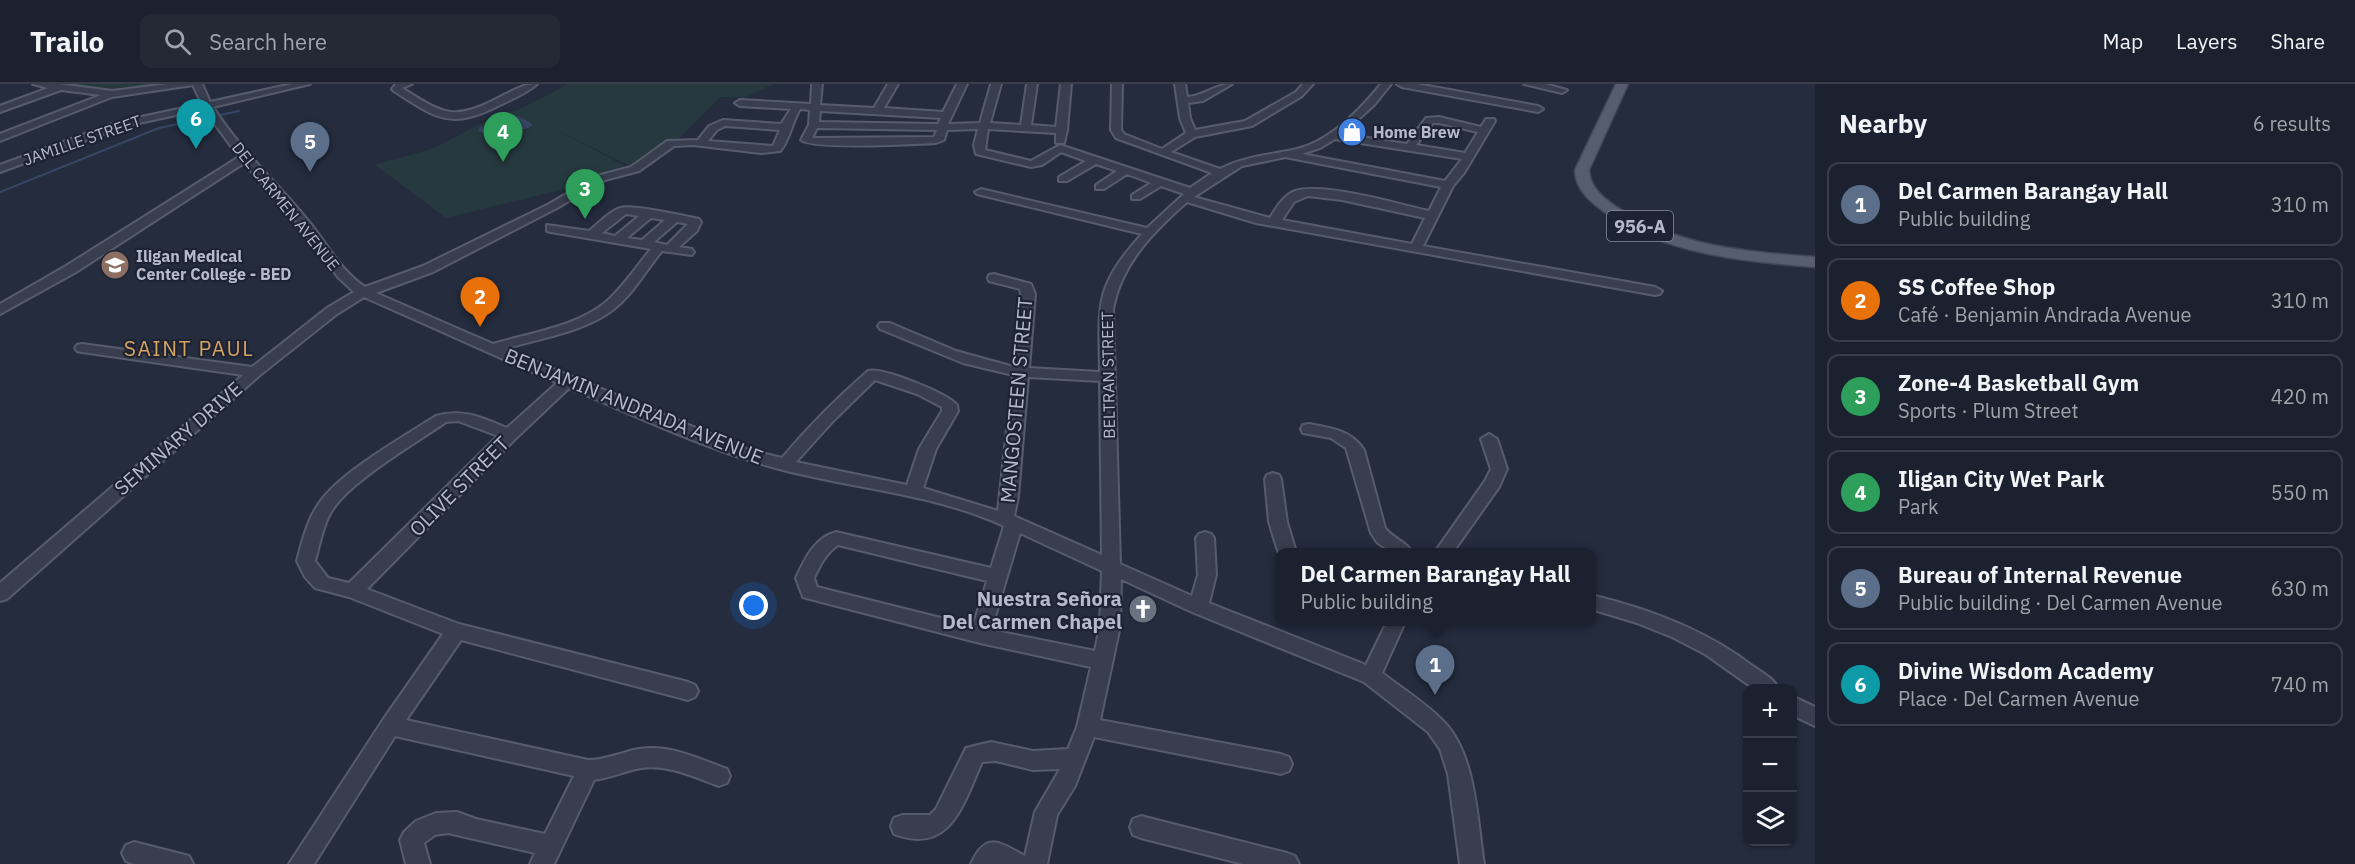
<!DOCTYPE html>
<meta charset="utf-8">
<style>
:root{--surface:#1b212e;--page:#242936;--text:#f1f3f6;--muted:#a0a3aa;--line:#393e4a;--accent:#89a8f8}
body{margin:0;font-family:"IBM Plex Sans",sans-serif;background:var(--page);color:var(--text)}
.controls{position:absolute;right:18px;bottom:18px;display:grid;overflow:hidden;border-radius:12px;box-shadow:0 2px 4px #0004}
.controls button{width:54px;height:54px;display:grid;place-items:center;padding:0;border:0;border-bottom:2px solid var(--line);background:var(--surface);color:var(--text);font:30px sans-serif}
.you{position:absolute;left:754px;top:522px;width:21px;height:21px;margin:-15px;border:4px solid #fff;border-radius:50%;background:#1a73e8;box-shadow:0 0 0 9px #1a73e833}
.badge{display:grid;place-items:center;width:39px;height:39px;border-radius:50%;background:var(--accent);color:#fff;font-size:20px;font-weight:700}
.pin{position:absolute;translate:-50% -50px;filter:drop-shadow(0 2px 3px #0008)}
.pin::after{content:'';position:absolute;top:32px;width:21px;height:18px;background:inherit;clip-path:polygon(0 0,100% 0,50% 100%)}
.popup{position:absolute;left:1275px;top:464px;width:321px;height:78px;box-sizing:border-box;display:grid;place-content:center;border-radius:12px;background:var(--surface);filter:drop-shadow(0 2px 4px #0005);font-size:20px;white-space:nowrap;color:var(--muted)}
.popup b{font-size:22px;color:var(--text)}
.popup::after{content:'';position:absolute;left:50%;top:100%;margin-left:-12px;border:12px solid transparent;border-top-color:var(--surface)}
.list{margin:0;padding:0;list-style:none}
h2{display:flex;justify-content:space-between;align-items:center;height:78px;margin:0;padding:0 24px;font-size:26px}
h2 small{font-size:20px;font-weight:400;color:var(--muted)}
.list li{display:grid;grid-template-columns:39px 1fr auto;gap:18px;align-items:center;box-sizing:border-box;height:84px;margin:0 12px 12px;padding:0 12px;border:2px solid var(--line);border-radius:12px}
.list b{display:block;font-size:22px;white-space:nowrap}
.list p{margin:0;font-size:20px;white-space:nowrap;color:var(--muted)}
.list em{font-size:20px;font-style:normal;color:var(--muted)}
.icon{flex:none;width:33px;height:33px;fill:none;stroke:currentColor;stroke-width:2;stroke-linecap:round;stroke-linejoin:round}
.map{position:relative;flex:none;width:1815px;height:780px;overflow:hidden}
header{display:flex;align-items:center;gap:36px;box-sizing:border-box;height:84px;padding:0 30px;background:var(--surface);border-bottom:2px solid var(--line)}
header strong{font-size:28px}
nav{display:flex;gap:33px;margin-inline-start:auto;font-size:21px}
.search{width:420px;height:54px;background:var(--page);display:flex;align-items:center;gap:15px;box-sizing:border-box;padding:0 21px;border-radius:12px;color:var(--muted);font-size:22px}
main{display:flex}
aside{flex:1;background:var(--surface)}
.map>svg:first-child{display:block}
.green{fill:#26393f}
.water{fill:#384565}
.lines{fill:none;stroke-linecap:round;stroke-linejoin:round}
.stream{stroke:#384565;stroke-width:2}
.minor-casing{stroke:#565c6c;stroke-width:4}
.major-casing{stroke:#414757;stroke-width:3}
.minor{fill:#383e4e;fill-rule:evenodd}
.major{fill:#565d6e;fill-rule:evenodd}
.labels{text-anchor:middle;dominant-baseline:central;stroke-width:4.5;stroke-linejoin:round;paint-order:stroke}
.far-poi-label{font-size:16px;font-weight:bold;fill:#b4bac9;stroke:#1d2333;text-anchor:start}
.far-street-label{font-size:16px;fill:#b4bac9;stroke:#1d2333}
.shield{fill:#1d2333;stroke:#878d9c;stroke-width:1.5}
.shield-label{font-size:18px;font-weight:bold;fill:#b4bac9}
.street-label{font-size:20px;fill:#b4bac9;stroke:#1d2333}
.poi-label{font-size:20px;font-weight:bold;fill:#b4bac9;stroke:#1d2333;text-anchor:end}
.neighbourhood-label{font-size:21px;letter-spacing:1.5px;fill:#d5a262;stroke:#1d2333}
</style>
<header>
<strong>Trailo</strong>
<div class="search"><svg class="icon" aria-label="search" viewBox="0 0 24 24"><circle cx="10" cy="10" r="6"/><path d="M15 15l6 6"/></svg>Search here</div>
<nav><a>Map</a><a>Layers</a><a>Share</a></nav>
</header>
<main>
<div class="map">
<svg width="1815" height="780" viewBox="0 0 1815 780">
<rect width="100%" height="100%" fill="#242c3e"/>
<path class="green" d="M47,0h134l-63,8z
M568,0h206l-30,14 -23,-1 -43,42 -12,3 -32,26 -81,-40 72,38 -49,20 -130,32 -71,-53 59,-17 38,-20 33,-16 11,-1z"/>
<path class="water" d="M508,31l10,1 13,7 1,3c-16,9 -19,-2 -30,1 -10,2 -13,9 -24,4l2,-4 14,-3 5,-6z"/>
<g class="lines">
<path class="stream" d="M0,108l159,-64 80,-17"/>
<g class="minor-casing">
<path id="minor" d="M33,0h26l53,7 55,-7h35l8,18 82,-18h18l-97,23c26,41 60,72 92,110 20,23 34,53 60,70l58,-21 126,-62 48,-28 34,-9 36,-26 31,-1 11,-14 14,-6 58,4 10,-15 -51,-3 -5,-3 5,-3 71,4 1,-20h10l-2,21 54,3 14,-24h10l-14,24 59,4 14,-28h10l-19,40 32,-1 11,-39h10l-11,39 31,2 6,-41h10l-6,41 25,2 5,-43h10l-4,46 -3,13h-8v-10l-68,-4 -3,21 46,11 29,-16 130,43 22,-15 -96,-35 -5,-8 1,-46h10l-1,46 3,4 38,15 24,-16 -6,-15 -5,-34h10l2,13c17,-1 28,-13 45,-13l-29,17 -15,2 2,15 5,12 50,-9 51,-29 7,-8h10l-11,12 -50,30 -57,11 -24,15 49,17c25,-13 50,-14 77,-20 33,-8 63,-39 84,-65h10l-17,21 -32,29 65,10 19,-26 13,-1 42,10 5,-8h8l1,2 -31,52 -11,13 -30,60 232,41 7,4 -2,3 -5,1 -399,-72 -69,-21c-33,29 -66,62 -74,107l7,255 72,32 6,-21 -2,-37 3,-4 6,-2 6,2 3,4 2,37 -7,28 157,62 21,-43h18l-23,51c20,15 42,29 59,46 35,32 36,101 43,145h-24l-12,-90 -8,-25 -12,-17 -64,-50 -172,-70 -71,-33 -1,47 -20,94 181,34 8,3 3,7 -3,7 -8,3 -187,-37 -19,49 -18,29 -10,49h-76c15,-33 28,-22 54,-8l10,-44 25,-43 -27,1 -37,-9 -14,1c-18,40 -31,94 -88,72l-3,-8 3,-8 8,-3h28l6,-6 30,-61 25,-6 42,9 35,-2 9,-22 14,-60 -111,-24 -170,-44 -7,-2 -7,-19c9,-19 18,-40 40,-46l155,36 13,-42c-69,-32 -148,-37 -221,-56 -74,-19 -144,-53 -214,-82l-54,51 -148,150 92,35 229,58 7,3 3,6 -3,6 -7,3 -227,-60 -55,80 182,40c18,0 34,-8 51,-11 30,-5 60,10 88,20l3,7 -3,7 -8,3c-25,-9 -51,-22 -78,-18 -16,3 -31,10 -47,12l-40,84h-24l5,-11 -87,-20 -13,2 -11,8 6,21h-24l-6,-24 4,-8 12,-11 20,-8 21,-1 19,7 69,15 29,-58 -179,-40 -81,128h-25l94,-144 60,-86 -94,-37 -34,-9 -10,-11 -8,-16c5,-19 10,-40 21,-56 19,-31 85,-68 118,-89 26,-8 47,2 71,12l50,-45 -193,-86 -27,17 -77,61 -253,224 -7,2v-18l243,-208 -161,-23 -5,-1 -2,-3 2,-3 5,-1 170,23 75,-59 27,-16 -16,-15 -42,-56 -52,-58 -168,109 -76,42v-10l66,-38 173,-109 -35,-48 -79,17 -125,46v-7l118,-43 84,-18 -9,-19 -81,12 -112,44v-7l101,-39 -40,-5 -61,22v-6l48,-18zM800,25l10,1 -1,15 -8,15c13,10 112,4 135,3l8,-3 3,-10 31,-1 -4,16 2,9 55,13 11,-2 19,-13 25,9 -27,16v4h8l29,-17 21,7 -21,14v4h8l23,-15 24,9 -19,12v4h8l21,-13 23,8 -37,34 -166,-39 -6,3 2,2 165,40c-48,53 -43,70 -42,138l-71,-4 6,-74 -4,-10 -37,-10 -5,1 -1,3 1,3 31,8 1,5 -7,73 -58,-16 -66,-28h-10l-2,3 2,3 83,34 50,12 -15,136 -75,-23 13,-39 22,-38 -1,-6c-10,-12 -75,-38 -89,-34 -31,27 -60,56 -86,87l-33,-8 -244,-101c35,-11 80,-17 109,-40 20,-16 32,-39 48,-58l30,4 2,-3 -2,-3 -13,-2 18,-16 4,-9 -2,-3c-14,-3 -67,-15 -79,-11 -11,4 -21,15 -31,23l-42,-6v6l4,1 100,17c-15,18 -28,38 -45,53 -30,25 -77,31 -113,42l-117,-51 57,-21 124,-64 48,-28 34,-9 35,-25 19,-1 68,8 19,-2c9,-9 12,-29 20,-42zM820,27l121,7 -3,6 -119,-2zM1433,39h6l39,9 -13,21 -49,-8zM725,42l55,4 -7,16 -65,-5 9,-11zM817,44l120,2 -3,7 -122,1zM1335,55l127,20 -17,22 -143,-27 18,-6zM1286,73l4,1 151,29 -12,24c-32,-7 -105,-29 -134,-20 -11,4 -19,17 -25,27l-76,-21 48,-31zM1308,112l34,4 83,18 -13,26 -130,-24 12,-18zM626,130l13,2 -24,20 -13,-3zM651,134l14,2 -23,20 -15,-2zM677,138l11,2 -21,21 -13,-3zM1028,293l72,4 2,174 -88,-39 4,-19zM875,296l42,14 25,13v4l-23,38 -12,36 -111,-23 37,-41zM458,337l40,15 -149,147 -21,-5 -13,-17c5,-17 8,-37 18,-52 19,-29 83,-66 113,-87zM1020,449l82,38 -2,55 -5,25 -104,-21zM838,461l149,36 -14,45 -156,-39 -3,-9c6,-13 12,-25 24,-33z
M396,0h16l-10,4c44,28 52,33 100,8 12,-6 21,-12 35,-12 -10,9 -25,15 -37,21 -49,25 -63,14 -106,-14l-2,-2z
M1397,0h20l121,22 5,3 -5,3 -136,-25z
M1524,0h21l22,6 -5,3z
M1309,340c22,4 42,6 55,26l21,78c7,10 22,14 27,24h-21l-14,-10 -6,-9 -25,-85 -15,-10 -28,-5 -2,-4 2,-4z
M1489,350l8,5 10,30 -8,18 -46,65h-18l50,-71 6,-12 -10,-30z
M1273,389l6,2 2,4 6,43 9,30 -17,2 -10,-32 -4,-43 2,-4z
M1591,511c59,14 115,35 163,72 9,6 20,12 24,21h-25l-48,-34 -33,-17 -35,-14 -46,-14z
M1792,612l23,11v19l-23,-11z
M1141,732l146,37 8,3 4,8h-56l-102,-26 -8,-3 -3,-8 3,-8z
M134,758l55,14 4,8h-59l-8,-3 -4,-8 4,-8z"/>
</g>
<g class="major-casing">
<path id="major" d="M1616,0h12l-39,86c1,17 13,27 26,36 60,40 130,46 200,51v10c-71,-6 -148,-12 -209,-54 -14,-10 -31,-23 -31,-43z"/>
</g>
<use href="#minor" class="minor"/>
<use href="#major" class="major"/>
</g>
<defs>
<g id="shop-disc" transform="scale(1.5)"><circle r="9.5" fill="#3f7fe0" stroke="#1d2333"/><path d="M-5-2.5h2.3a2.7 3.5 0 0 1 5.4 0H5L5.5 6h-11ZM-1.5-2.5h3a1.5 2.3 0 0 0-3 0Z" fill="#fff"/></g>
<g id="school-disc" transform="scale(1.5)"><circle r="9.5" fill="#8d6e63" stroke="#1d2333"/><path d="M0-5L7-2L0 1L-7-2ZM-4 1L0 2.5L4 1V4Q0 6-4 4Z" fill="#fff"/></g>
<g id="church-disc" transform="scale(1.5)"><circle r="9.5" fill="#6b7280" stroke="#1d2333"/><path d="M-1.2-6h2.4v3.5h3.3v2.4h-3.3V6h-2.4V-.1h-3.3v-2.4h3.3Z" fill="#fff"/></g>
</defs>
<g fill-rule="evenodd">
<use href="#shop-disc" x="1352" y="48"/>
<use href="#school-disc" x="115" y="181"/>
<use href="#church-disc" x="1143" y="525"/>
</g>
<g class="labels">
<g class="far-poi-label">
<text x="1373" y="48">Home Brew</text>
<text x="136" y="172">Iligan Medical<tspan x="136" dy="18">Center College - BED</tspan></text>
</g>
<g class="far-street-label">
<text transform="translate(82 56) rotate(-19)">JAMILLE STREET</text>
<text transform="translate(286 122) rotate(51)">DEL CARMEN AVENUE</text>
<text transform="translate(1108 291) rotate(-91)">BELTRAN STREET</text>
</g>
<rect class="shield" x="1607" y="127" width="66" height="30" rx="4.5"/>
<g class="shield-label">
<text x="1640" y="142">956-A</text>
</g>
<g class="street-label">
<text transform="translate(1016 316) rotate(-85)">MANGOSTEEN STREET</text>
<text transform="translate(634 322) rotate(22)">BENJAMIN ANDRADA AVENUE</text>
<text transform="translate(178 354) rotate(-41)">SEMINARY DRIVE</text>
<text transform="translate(459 402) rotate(-45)">OLIVE STREET</text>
</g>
<g class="poi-label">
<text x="1122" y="514">Nuestra Señora<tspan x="1122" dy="23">Del Carmen Chapel</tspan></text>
</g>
<g class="neighbourhood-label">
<text x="189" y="264">SAINT PAUL</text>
</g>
</g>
</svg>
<div class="controls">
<button>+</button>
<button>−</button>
<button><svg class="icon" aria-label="layers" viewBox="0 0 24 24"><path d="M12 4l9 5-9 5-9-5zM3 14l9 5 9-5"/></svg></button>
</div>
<div class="you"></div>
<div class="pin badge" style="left:1435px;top:611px;background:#5c6f8a">1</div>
<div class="popup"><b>Del Carmen Barangay Hall</b>Public building</div>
<div class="pin badge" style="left:480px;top:243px;background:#e8710a">2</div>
<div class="pin badge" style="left:585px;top:135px;background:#2e9e5b">3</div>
<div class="pin badge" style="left:503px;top:78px;background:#2e9e5b">4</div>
<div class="pin badge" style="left:310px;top:88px;background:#5c6f8a">5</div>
<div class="pin badge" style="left:196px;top:65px;background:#0f9aa8">6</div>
</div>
<aside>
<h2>Nearby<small>6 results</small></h2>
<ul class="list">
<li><span class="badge" style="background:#5c6f8a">1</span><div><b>Del Carmen Barangay Hall</b><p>Public building</p></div><em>310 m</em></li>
<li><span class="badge" style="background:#e8710a">2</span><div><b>SS Coffee Shop</b><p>Café · Benjamin Andrada Avenue</p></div><em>310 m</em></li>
<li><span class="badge" style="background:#2e9e5b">3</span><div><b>Zone-4 Basketball Gym</b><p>Sports · Plum Street</p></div><em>420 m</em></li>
<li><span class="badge" style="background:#2e9e5b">4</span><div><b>Iligan City Wet Park</b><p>Park</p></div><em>550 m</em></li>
<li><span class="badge" style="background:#5c6f8a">5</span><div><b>Bureau of Internal Revenue</b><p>Public building · Del Carmen Avenue</p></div><em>630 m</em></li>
<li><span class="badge" style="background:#0f9aa8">6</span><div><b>Divine Wisdom Academy</b><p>Place · Del Carmen Avenue</p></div><em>740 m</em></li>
</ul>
</aside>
</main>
